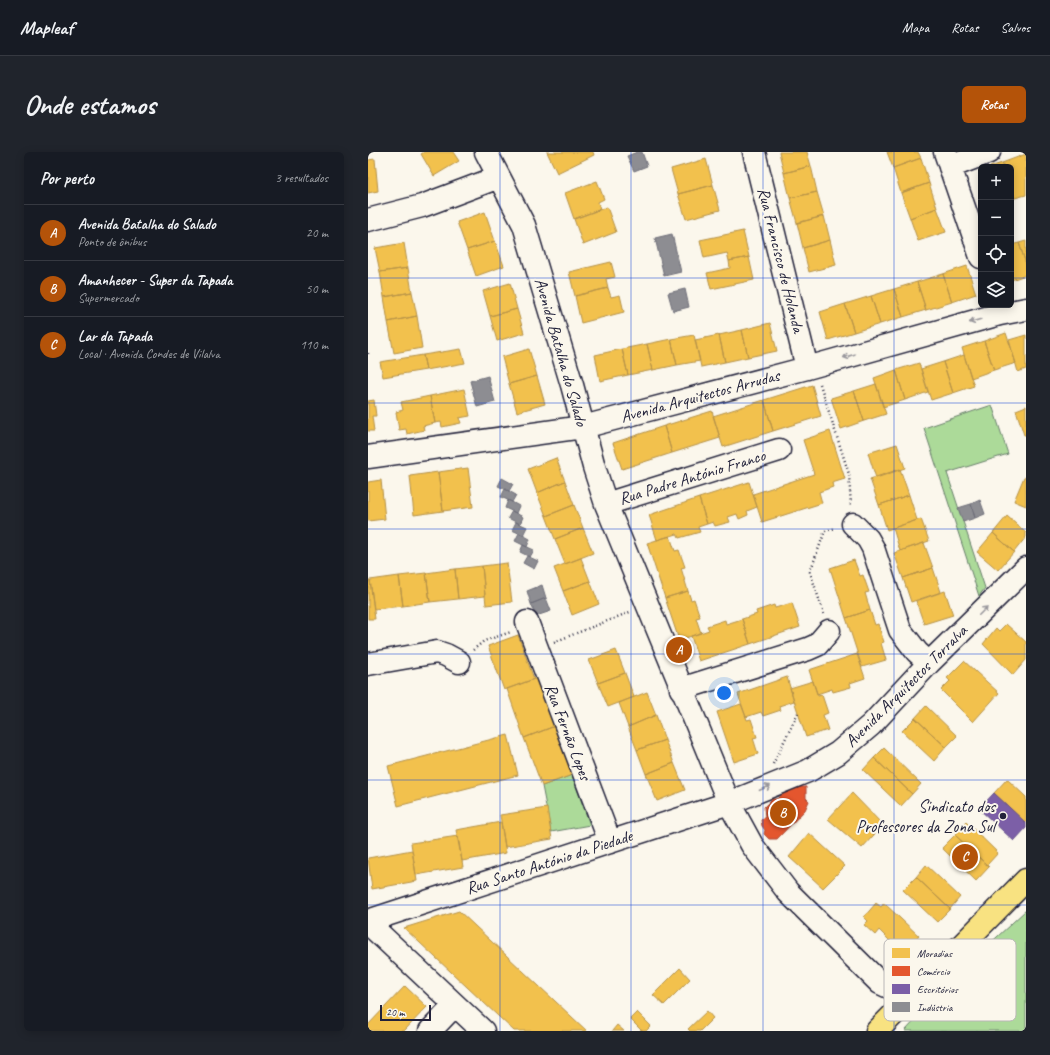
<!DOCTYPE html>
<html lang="pt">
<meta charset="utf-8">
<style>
:root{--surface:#171b24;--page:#20242c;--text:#f1f3f6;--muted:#9ea1a6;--line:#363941;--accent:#b45309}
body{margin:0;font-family:Caveat,sans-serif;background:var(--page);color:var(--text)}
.controls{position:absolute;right:12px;top:12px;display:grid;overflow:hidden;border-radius:6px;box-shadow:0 2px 10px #0003}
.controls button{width:36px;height:36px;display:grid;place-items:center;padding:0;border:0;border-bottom:1px solid var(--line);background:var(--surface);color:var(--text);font:20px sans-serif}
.scale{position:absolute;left:12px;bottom:10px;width:51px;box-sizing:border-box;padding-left:4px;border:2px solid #22223b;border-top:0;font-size:11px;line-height:14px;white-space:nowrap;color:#22223b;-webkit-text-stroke:3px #fbf7ec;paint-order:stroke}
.you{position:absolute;left:356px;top:541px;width:14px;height:14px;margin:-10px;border:3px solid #fff;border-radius:50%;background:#1a73e8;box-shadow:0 0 0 6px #1a73e833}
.badge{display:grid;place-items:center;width:26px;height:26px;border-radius:50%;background:var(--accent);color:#fff;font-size:13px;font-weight:700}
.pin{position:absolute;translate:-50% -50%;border:2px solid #fff;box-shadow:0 1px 4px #0006}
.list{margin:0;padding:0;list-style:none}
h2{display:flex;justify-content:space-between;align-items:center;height:52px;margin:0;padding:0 16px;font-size:17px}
h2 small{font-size:13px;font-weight:400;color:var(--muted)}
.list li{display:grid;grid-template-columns:26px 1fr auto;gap:12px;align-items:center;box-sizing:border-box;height:56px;padding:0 16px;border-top:1px solid var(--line)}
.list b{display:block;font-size:15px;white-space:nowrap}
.list p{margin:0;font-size:13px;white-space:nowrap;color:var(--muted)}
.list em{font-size:13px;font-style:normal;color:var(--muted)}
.icon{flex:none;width:22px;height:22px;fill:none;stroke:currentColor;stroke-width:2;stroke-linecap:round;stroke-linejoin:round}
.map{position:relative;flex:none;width:658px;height:879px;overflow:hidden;border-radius:6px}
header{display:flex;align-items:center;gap:24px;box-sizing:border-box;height:56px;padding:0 20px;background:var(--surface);border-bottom:1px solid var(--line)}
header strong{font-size:19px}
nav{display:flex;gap:22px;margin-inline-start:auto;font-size:14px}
.intro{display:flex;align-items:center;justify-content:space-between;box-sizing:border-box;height:96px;padding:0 24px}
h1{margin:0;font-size:28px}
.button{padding:10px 18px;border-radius:6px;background:var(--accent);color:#fff;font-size:14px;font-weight:700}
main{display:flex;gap:24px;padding:0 24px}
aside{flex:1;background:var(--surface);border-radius:6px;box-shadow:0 2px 10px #0003}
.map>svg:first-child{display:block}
.green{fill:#acda99;stroke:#677e6a}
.homes{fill:#f2c14e;stroke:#b49148}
.shops{fill:#e4572e;stroke:#aa4732}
.offices{fill:#7b5ea7;stroke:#604c87}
.industry{fill:#8d8d92;stroke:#6d6d78}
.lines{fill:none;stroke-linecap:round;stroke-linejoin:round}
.minor-casing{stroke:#22223b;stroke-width:25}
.major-casing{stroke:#22223b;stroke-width:25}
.path{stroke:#22223b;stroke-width:2.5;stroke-dasharray:1 3;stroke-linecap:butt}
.minor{stroke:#fbf7ec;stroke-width:22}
.major{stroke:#f8e281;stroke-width:22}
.oneway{stroke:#99979c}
.grid{fill:none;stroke:#1d4ed8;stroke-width:1;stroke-opacity:0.55}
.poi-dot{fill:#22223b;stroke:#fbf7ec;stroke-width:1.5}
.labels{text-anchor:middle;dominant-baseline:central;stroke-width:4;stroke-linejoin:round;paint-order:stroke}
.street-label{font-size:17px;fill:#22223b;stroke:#fbf7ec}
.poi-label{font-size:17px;fill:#22223b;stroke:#fbf7ec;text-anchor:end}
.key{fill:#fbf7ec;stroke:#bab7b7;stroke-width:1}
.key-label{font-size:11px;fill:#22223b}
</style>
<header>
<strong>Mapleaf</strong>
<nav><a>Mapa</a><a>Rotas</a><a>Salvos</a></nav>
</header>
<div class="intro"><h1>Onde estamos</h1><a class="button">Rotas</a></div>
<main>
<aside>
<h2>Por perto<small>3 resultados</small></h2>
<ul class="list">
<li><span class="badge">A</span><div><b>Avenida Batalha do Salado</b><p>Ponto de ônibus</p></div><em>20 m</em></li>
<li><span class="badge">B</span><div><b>Amanhecer - Super da Tapada</b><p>Supermercado</p></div><em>50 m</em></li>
<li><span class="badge">C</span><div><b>Lar da Tapada</b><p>Local · Avenida Condes de Vilalva</p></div><em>110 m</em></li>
</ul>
</aside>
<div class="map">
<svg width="658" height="879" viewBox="0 0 658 879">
<rect width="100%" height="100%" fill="#fbf7ec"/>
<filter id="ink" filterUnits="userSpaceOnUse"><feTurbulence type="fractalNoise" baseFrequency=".025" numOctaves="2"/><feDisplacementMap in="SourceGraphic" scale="8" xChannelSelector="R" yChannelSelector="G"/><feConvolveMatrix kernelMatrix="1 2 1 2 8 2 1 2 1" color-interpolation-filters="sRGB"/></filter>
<g filter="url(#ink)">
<path class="green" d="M624,253l16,49 -61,19 38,115 -6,8 -55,-168z
M204,623l18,50 -39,7 -9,-46z
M658,758v121h-121l63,-67z"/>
<path class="homes" d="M56,0h29l6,9 -25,15 -13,-22z
M179,0h46l1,3 -37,18z
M411,0h28l4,14 -27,7z
M519,0h31l3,6 -28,10z
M658,2v41l-11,3 -4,-11v-20h-7l-2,-4z
M553,6l8,25 -28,10 -8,-25z
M7,7l3,32 -10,2v-33z
M338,7l7,26 -35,9 -7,-25z
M634,11l2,4h-14z
M443,14l6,26 -27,6 -6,-25z
M229,29l7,18 -6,3 2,7 -26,10 -9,-26z
M561,31l8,25 -27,10 -9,-25z
M345,33l7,25 -34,9 -8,-25z
M643,35l4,11 -4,2z
M449,40l7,24 -27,7 -7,-25z
M239,55l9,25 -33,13 -9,-26z
M569,56l9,24 -28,9 -8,-23z
M117,60l10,29 -28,9 -10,-28z
M456,64l6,24 -27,8 -6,-25z
M375,79l6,26 -20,4 -2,-8 -23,5 -4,-18z
M462,88l6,25 -27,7 -6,-24z
M127,89l9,25 -28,10 -9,-26z
M658,89v23l-7,-21z
M36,91l4,25 -28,4 -5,-24z
M651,91l7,21v11l-15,5v-35z
M381,105l5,23 -43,9 -4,-16 23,-5 -1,-7z
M243,110l4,15 -9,2 2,9 -33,8 -6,-24z
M599,114l9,28 -24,8 -9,-28z
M40,116l4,24 -28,5 -4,-25z
M575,122l9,28 -26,8 -9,-28z
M549,130l9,28 -23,7 -9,-28z
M142,131l7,26 -27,7 -7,-25z
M240,136l3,9 9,-2 4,17 -43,11 -6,-27z
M526,137l9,28 -23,7 -9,-28z
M44,140l5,24 -29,6 -4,-25z
M503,144l9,28 -26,8 -9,-28z
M477,152l9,28 -26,8 -8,-28z
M149,157l7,24 -27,8 -7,-25z
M49,164l5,32 -28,5 -6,-31z
M402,171l7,28 -29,6 -6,-27z
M374,178l6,27 -23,5 -6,-27z
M638,181l10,30 -22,7 -10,-29z
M326,183l6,26 -23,4 -6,-26z
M351,183l6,27 -24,5 -6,-27z
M658,183v34l-8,3 -9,-32z
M303,187l6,26 -24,5 -6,-26z
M616,189l10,29 -23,8 -9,-30z
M279,192l6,26 -25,5 -6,-26z
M93,197l4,14 -39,7 -3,-15z
M161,197l8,27 -28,8 -7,-27z
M254,197l6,26 -28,6 -5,-26z
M55,203l3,15 -43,7 -3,-15z
M596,203l10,31 -21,7 -10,-31z
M575,210l10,31 -22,7 -10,-31z
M551,211l9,29 -23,8 -9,-30z
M528,218l9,30 -22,7 -9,-29z
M169,224l8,28 -28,8 -8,-28z
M508,232l10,30 -22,7 -10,-30z
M444,233l9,31 -48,15 -9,-31z
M96,237l6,27 -11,2 2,5 -19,4 -1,-5 -6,1 -5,-27z
M486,239l10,30 -23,8 -10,-31z
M62,244l5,27 -12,3 1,4 -17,4 -1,-5 -7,1 -3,-18 7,-2 -2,-8z
M6,248l2,16h-4l2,15h-6v-30z
M396,248l9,31 -50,16 -10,-31z
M658,254v29h-2l-8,-25z
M344,259l8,27 -48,15 -8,-27z
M296,274l8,27 -50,16 -9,-26z
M462,279l15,48 -13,4 1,4 -14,5 3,11 -60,19 -9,-28 61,-20 -11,-34z
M529,292l8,24 -29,10 -8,-25z
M188,306l9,23 -28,12 -9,-24z
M100,316l5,39 -30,4 -5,-39z
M532,317l9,26 -30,10 -9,-26z
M70,320l5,39 -29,4 -4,-39z
M656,325l2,1v28l-12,-5z
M13,328l4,39 -17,2v-39z
M197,329l9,24 -28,11 -9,-23z
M381,330l8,25 -10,4 1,4 -9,4 -2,-5 -9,3 2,5 -15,4 -2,-4 -6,2 -8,-26z
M541,343l8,25 -30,10 -8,-25z
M331,346l8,26 -9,3 2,5 -21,6 -2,-4 -20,6 -8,-25z
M206,353l9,23 -28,11 -9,-23z
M639,364l19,17v4l-12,15 -21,-19z
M553,367l8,22 -29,10 -7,-23z
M215,376l10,25 -28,11 -10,-25z
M625,381l21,19 -16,18 -21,-18z
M302,384l5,15 4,-1 6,17 -4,1 7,23 -23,7 -18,-55z
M556,391l9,25 -30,10 -9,-25z
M213,406l9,23 -27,10 -9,-23z
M486,408l6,16 3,-1 6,17 -4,1 5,17 -24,8 -16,-50z
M139,411l5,39 -26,3 -4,-39z
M114,414l3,30 -27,3 -3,-30z
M565,416l8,24 -30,10 -8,-24z
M87,417l3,30 -28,3 -4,-29z
M58,421l4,29 -27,4 -4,-30z
M31,424l4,30 -29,3 -4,-29z
M0,428h2l5,39h-7z
M222,429l9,23 -27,11 -9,-24z
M320,439l3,9 3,-1 6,18 -4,1 5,15 -22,7 -14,-42z
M577,439l8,24 -29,9 -8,-23z
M424,451l8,24 -50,17 -8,-25 15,-5 -1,-3 18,-6 1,3z
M502,458l5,15 3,-1 6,18 -3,1 5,17 -24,7 -16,-49z
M374,467l8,25 -51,17 -8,-25 18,-6 -2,-4 18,-6 1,4z
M638,472l20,18v18l-13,15 -30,-31 13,-16 3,3z
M150,483l16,44 -30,11 -16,-44z
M248,498l9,23 -27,10 -9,-23z
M489,502l8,24 -15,5 1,4 -18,5 -1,-3 -15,5 -8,-24z
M596,509l35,32 -26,29 -32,-32 9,-9 -3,-3z
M257,521l9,24 -26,10 -10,-24z
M419,525l7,24 -15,5 2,4 -18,6 -2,-4 -15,5 -8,-23z
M169,526l18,48 -31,12 -17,-49z
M445,529l5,15 4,-1 6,18 -5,2 5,15 -22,7 -16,-49z
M279,540l9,23 -28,12 -9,-24z
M373,552l6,16 4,-1 6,18 -4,1 5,16 -24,8 -17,-50z
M558,554l31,30 -11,11 -31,-29z
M288,563l9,25 -28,10 -9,-23z
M547,566l31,29 -12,14 -32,-30z
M187,574l17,49 -30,11 -18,-48z
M140,583l10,40 -120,31 -10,-40z
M297,588l9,23 -28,11 -9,-24z
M516,596l37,36 -9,10 -38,-36z
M506,606l38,36 -11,12 -38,-36z
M306,611l11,27 -28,11 -11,-27z
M639,627l19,18v26l-32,-30z
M484,641l31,32 -21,23 -34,-29z
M179,656l5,31 -47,8 -5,-32z
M133,670l5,31 -44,8 -6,-31z
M598,670l32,31 -11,12 -32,-30z
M441,681l36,33 -22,22 -34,-31z
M587,683l34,32 -13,14 -34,-33z
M90,684l5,31 -47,8 -5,-32z
M44,698l5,31 -45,8 -4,-31z
M558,713l34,32 -10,12 -34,-32z
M548,725l34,32 -13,13 -34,-32z
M508,751l5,4 3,-4 35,33 -3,4 5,4 -13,13 -4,-4 -4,4 -10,-9 3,-4 -14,-14 -4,5 -11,-10 4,-4 -4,-4z
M91,759l128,120h-73l-110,-103z
M312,816l10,11 -26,26 -11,-10z
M37,834l22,21 -23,24h-36v-6z
M339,859l6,7 -13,13h-10l-2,-2z
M269,860l14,14 -5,5h-4l-12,-12z
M249,873l7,6h-12z"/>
<path class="shops" d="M426,635h12v11l3,3 -4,9 -28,29h-8l-5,-5 1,-4 -3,-4 -1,-6 4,-3 -1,-10 8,-8h5l7,-8 5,1z"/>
<path class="offices" d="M626,641l32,30v5l-12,13 -35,-32z"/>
<path class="industry" d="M269,0h5l5,14 -13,5 -7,-15z
M304,82l9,38 -17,4 -9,-38z
M317,137l4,18 -16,4 -5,-18z
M120,224l7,26 -18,5 -7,-26z
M134,326l11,6 -4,7 -11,-5z
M137,337l11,6 -4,7 -11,-5z
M140,348l11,6 -3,7 -11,-5z
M612,348l5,14 -10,4 -4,-14z
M603,352l4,14 -12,4 -5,-14z
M144,359l11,6 -3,7 -12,-6z
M148,370l11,5 -4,8 -11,-5z
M151,381l11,6 -3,8 -12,-6z
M155,393l11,5 -4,7 -10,-5z
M159,404l11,5 -4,8 -11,-6z
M174,433l4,13 -15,6 -4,-13z
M178,446l5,13 -15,5 -5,-12z"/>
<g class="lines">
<g class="minor-casing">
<path id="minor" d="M118,0l38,73 48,160 22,82 12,37 123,299 23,42 36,47 92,91 30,14
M386,0l53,216
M577,0l36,105
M582,15l39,-15
M0,68l54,-14 77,-29
M0,305l215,-30 224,-59 193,-54 26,-5
M238,352l173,-54
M485,372l15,15 5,9 27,82 17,22 12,11
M159,470l83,220
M0,512l69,-12 9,3 13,7
M313,537l127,-40 9,-4 12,-14
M0,769l361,-118 79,-32 30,-18 33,-28 58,-62 97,-95
M0,771l115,108
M62,879l25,-26"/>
</g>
<g class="major-casing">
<path id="major" d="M509,879l149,-151"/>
</g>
<path class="path" d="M0,201v2
M452,232l29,90 2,33
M456,462l-14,-42 15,-41 11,-3
M186,490l76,-30
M105,498l11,-9 27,-9
M405,612l25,-51"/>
<use href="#minor" class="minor"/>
<use href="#major" class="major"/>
</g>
<defs><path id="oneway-shaft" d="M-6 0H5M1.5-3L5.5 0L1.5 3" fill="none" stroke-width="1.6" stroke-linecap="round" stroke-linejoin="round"/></defs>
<g class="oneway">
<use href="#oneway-shaft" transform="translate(607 169) rotate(164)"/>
<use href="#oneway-shaft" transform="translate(481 204) rotate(164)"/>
<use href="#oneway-shaft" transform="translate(615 459) rotate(-45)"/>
<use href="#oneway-shaft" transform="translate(397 636) rotate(-23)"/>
</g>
</g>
<path class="grid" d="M132,0v879M263,0v879M395,0v879M526,0v879M0,126h613M643,126h15M0,251h658M0,377h658M0,502h658M0,628h658M0,753h658"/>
<circle class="poi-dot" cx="635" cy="664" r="4"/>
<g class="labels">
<g class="street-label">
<text transform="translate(413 108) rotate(76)">Rua Francisco de Holanda</text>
<text transform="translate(193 200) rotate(74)">Avenida Batalha do Salado</text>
<text transform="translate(332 244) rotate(-15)">Avenida Arquitectos Arrudas</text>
<text transform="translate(324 325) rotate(-17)">Rua Padre António Franco</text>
<text transform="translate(538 534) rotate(-45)">Avenida Arquitectos Torralva</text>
<text transform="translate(200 580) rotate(69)">Rua Fernão Lopes</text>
<text transform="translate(181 710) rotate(-18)">Rua Santo António da Piedade</text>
</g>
<g class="poi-label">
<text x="627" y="654">Sindicato dos<tspan x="627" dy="20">Professores da Zona Sul</tspan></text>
</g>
</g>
<rect x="516" y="787" width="132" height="82" rx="6" class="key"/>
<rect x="524" y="796" width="18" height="10" fill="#f2c14e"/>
<rect x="524" y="814" width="18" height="10" fill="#e4572e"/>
<rect x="524" y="832" width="18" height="10" fill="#7b5ea7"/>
<rect x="524" y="850" width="18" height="10" fill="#8d8d92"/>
<g class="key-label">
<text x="549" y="805">Moradias</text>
<text x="549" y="823">Comércio</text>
<text x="549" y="841">Escritórios</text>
<text x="549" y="859">Indústria</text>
</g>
</svg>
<div class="controls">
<button>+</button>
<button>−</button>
<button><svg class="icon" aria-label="locate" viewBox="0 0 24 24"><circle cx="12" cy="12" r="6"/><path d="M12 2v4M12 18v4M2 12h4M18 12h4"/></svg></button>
<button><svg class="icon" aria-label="layers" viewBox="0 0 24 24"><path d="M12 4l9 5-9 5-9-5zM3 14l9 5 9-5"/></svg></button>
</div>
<div class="scale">20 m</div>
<div class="you"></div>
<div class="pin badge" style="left:311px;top:498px">A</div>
<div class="pin badge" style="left:415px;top:661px">B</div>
<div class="pin badge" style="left:597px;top:705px">C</div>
</div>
</main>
